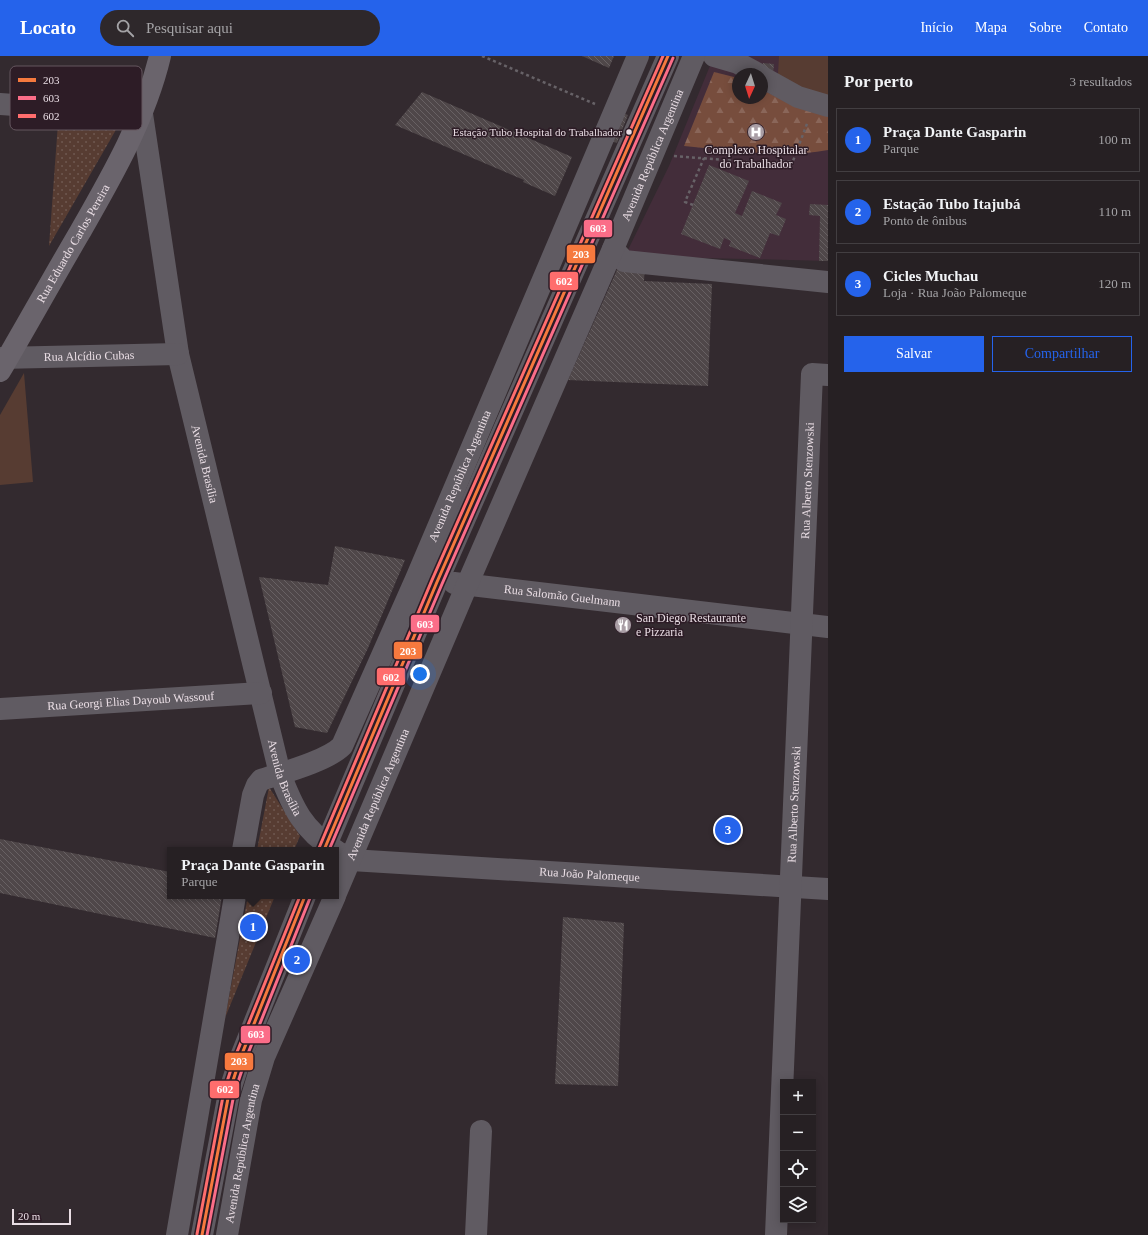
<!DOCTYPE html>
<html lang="pt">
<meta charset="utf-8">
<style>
:root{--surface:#262023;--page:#2e282b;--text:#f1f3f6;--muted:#a4a3a6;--line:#423e41;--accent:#2563eb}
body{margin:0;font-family:Georgia,serif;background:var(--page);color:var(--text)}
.controls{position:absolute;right:12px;bottom:12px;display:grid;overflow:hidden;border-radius:0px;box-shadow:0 2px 10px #0003}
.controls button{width:36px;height:36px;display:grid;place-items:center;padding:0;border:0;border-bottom:1px solid var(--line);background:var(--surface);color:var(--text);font:20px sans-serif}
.compass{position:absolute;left:732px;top:12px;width:36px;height:36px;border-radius:50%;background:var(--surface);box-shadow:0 2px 10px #0003;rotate:184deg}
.scale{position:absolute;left:12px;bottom:10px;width:59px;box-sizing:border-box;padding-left:4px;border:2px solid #e9dde4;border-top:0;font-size:11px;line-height:14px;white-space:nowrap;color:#e9dde4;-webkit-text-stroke:3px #2d1c26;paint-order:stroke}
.you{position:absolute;left:420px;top:618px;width:14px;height:14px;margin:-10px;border:3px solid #fff;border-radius:50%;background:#1a73e8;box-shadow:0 0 0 6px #1a73e833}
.badge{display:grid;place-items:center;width:26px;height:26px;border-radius:50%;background:var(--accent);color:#fff;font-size:13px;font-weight:700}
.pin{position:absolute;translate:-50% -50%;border:2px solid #fff;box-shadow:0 1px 4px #0006}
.popup{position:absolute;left:167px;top:791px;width:172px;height:52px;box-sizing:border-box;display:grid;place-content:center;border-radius:0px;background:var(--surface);filter:drop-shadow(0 1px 3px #0005);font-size:13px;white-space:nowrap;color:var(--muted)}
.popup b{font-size:15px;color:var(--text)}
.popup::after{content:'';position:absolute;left:50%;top:100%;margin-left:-8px;border:8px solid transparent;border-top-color:var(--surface)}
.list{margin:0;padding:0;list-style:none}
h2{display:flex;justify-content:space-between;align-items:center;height:52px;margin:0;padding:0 16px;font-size:17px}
h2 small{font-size:13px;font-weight:400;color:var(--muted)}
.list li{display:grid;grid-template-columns:26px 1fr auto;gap:12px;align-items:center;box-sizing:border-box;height:64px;margin:0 8px 8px;padding:0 8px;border:1px solid var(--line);border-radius:0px}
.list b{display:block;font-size:15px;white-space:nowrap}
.list p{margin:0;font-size:13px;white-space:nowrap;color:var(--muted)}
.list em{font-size:13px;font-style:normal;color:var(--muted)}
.actions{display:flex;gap:8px;padding:12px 16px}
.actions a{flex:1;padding:9px 0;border:1px solid var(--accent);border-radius:0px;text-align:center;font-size:14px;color:var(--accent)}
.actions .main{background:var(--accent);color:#fff}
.icon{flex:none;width:22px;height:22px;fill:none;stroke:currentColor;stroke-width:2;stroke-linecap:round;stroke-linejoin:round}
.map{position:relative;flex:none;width:828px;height:1179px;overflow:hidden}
header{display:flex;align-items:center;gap:24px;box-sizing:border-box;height:56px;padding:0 20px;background:var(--accent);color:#fff}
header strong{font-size:19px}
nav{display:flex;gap:22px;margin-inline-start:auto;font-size:14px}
.search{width:280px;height:36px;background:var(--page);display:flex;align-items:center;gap:10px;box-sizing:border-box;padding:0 14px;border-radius:22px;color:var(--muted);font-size:15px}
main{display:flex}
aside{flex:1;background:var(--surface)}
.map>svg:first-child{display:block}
.built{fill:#432d3a;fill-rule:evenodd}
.grass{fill:#573c32}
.forest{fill:url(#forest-firs)}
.park{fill:url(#park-dots)}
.building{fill:url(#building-back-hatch)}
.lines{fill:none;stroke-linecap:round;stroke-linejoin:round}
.path{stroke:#676267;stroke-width:2.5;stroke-dasharray:3 3;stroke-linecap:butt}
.minor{stroke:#605b62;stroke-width:22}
.major{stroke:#6a646c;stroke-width:22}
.bus-1-casing{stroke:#2d1c26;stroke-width:6}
.bus-2-casing{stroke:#2d1c26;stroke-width:6}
.bus-3-casing{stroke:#2d1c26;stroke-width:6}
.bus-1{stroke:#f6793e;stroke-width:3}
.bus-2{stroke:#fb6d88;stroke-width:3}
.bus-3{stroke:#ff6d6d;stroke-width:3}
.bus-dot{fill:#e9dde4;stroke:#2d1c26;stroke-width:1.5}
.labels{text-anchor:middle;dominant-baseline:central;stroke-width:3;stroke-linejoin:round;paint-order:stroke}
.bus-label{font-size:11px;fill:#e9dde4;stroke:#2d1c26;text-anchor:end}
.poi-label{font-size:12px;fill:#e9dde4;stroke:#2d1c26}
.street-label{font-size:12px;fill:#e9dde4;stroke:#2d1c26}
.key{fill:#2d1c26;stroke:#65565f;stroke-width:1}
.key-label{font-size:11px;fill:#e9dde4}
.line-badge{stroke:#2d1c26;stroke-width:1.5}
.badge-label{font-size:11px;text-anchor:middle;font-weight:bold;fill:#fff}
</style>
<header>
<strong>Locato</strong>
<div class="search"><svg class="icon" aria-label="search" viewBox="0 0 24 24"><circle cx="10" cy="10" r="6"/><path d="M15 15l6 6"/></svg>Pesquisar aqui</div>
<nav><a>Início</a><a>Mapa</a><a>Sobre</a><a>Contato</a></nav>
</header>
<main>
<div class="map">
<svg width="828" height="1179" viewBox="0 0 828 1179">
<defs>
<pattern id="forest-firs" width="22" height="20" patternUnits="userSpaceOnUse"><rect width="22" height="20" fill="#774d3d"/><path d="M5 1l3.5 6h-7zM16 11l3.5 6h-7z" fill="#8a6659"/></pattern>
<pattern id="park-dots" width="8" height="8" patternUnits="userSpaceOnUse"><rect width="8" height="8" fill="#573c32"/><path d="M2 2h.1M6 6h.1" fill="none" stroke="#6f5850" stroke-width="1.8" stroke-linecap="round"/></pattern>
<pattern id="building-back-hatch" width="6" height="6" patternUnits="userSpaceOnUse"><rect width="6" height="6" fill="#4f4749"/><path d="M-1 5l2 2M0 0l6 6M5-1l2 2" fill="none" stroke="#686163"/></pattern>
</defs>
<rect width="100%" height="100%" fill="#332a2f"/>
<path class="built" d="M714,0h114v205l-203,-5 44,-90zM738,18h24v24h-24z"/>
<path class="grass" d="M779,0h49v40l-23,-6 -27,-16z
M24,317l9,109 -33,3v-70z"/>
<path class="forest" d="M714,16l24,6v20h24v-8l31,14 35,11v35c-47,9 -96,0 -144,-4z"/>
<path class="park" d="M58,67l59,5 -68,118z
M269,731l31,49 -6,14h-37z
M248,840h27l-50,122z"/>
<path class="building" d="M582,0h32l-5,12z
M763,7l11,1 -1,10 -11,-1z
M422,36l150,65 -17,39 -32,-14 1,-2 -129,-55z
M623,57l5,2 -11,28 -6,-2z
M709,109l40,16 -14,32 7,3 10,-25 30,12 -6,12 10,4 -7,17 -9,-3 -10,25 -31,-12 2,-5 -7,-3 -4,11 -39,-15z
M810,148l18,1v56h-9l1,-45 -11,-1z
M620,207l25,1 -1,17 68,3 -4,102 -140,-6z
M335,490l70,14 -37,88 -41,85 -32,-6 -36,-150 69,8z
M0,783l170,33v24h52l-7,42 -215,-45z
M563,861l61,6 -6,163 -63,-2z"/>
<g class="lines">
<path class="path" d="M482,0l113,48
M674,100l89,7 30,-2 15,-40
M693,149l-8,-3 19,-44"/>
<g class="minor">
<path d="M714,0l24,7 20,11"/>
<path d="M762,21l36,20 30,9"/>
<path id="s1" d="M0,48l142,10 36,240 102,420c13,34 23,56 55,76"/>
<path d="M613,193l11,12 204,21"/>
<path id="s2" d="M0,302l178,-4"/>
<path id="s3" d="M454,527l374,44"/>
<path id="s4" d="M0,653l261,-16"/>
<path id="s5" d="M243,794l10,-55 4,-10 4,-5c21,-7 66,-19 81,-34l74,-167 222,-523"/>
<path d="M324,794l113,-268 231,-526"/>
<path id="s6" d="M340,797l11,7 477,29"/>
<path id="s7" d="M336,837l131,-308 146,-336 81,-193"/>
<path d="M177,1179l58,-339"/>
<path d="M202,1179l27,-142 11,-34 65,-163"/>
<path id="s8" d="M227,1179l24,-135 13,-43 71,-161"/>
<path d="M476,1179l5,-104"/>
<path id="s9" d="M776,1179l36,-861 16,1"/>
</g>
<path class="major" id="s10" d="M0,315c27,-46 53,-93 80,-139 32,-56 65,-113 80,-176"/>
<g class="bus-1-casing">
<path id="bus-1" d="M324,794l113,-268 231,-526
M202,1179l27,-142 11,-34 65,-163"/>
</g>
<g class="bus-2-casing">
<path id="bus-2" d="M329,794l113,-266 231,-526
M207,1179l27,-141 11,-33 65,-163"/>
</g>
<g class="bus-3-casing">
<path id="bus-3" d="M319,792l113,-268 231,-524
M197,1178l27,-143 11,-34 65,-161"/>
</g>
<use href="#bus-1" class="bus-1"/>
<use href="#bus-2" class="bus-2"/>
<use href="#bus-3" class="bus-3"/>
</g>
<defs>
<g id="hospital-disc" transform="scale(0.9)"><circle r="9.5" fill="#a99ea5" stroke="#2d1c26"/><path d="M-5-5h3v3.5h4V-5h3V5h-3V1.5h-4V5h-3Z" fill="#fff"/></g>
<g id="restaurant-disc" transform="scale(0.9)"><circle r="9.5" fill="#a99ea5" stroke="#2d1c26"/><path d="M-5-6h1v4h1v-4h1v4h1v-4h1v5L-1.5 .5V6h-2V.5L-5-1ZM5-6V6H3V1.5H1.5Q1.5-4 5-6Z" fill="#fff"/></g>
</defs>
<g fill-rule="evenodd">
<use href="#hospital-disc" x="756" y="76"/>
<use href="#restaurant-disc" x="623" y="569"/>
</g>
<circle class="bus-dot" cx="629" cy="76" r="3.5"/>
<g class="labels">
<g class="bus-label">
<text x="622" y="76">Estação Tubo Hospital do Trabalhador</text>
</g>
<g class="poi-label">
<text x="756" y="94">Complexo Hospitalar<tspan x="756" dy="14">do Trabalhador</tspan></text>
<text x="636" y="562" text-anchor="start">San Diego Restaurante<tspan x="636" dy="14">e Pizzaria</tspan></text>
</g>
<g class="street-label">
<text stroke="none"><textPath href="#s7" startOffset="803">Avenida República Argentina</textPath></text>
<text stroke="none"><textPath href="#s10" startOffset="147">Rua Eduardo Carlos Pereira</textPath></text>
<text stroke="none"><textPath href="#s2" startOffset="89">Rua Alcídio Cubas</textPath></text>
<text stroke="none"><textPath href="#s1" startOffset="498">Avenida Brasília</textPath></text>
<text stroke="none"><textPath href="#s5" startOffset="456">Avenida República Argentina</textPath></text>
<text stroke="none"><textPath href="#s9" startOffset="755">Rua Alberto Stenzowski</textPath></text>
<text stroke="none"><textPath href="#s3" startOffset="109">Rua Salomão Guelmann</textPath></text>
<text stroke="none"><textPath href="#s4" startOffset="131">Rua Georgi Elias Dayoub Wassouf</textPath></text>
<text stroke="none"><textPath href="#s1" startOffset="822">Avenida Brasília</textPath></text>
<text stroke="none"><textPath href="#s7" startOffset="107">Avenida República Argentina</textPath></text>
<text stroke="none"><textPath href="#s9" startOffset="431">Rua Alberto Stenzowski</textPath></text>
<text stroke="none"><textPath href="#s6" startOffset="252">Rua João Palomeque</textPath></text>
<text stroke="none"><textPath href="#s8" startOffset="83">Avenida República Argentina</textPath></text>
</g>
</g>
<rect x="10" y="10" width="132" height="64" rx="6" class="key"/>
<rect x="18" y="22" width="18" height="4" fill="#f6793e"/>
<rect x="18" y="40" width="18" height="4" fill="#fb6d88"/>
<rect x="18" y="58" width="18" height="4" fill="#ff6d6d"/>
<g class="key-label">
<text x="43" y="28">203</text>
<text x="43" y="46">603</text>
<text x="43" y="64">602</text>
</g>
<g class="line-badge">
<rect x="583" y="163" width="30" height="19" rx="4" fill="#fb6d88"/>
<rect x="566" y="188" width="30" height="20" rx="4" fill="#f6793e"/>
<rect x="549" y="215" width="30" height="20" rx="4" fill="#ff6d6d"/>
<rect x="410" y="558" width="30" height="19" rx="4" fill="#fb6d88"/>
<rect x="393" y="585" width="30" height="19" rx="4" fill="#f6793e"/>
<rect x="376" y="611" width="30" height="19" rx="4" fill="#ff6d6d"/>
<rect x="240" y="969" width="31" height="19" rx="4" fill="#fb6d88"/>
<rect x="224" y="996" width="30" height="19" rx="4" fill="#f6793e"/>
<rect x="209" y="1024" width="31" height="19" rx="4" fill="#ff6d6d"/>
</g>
<g class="badge-label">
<text x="598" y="176">603</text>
<text x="581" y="202">203</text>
<text x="564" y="229">602</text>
<text x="425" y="572">603</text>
<text x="408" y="599">203</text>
<text x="391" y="625">602</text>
<text x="256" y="982">603</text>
<text x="239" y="1009">203</text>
<text x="225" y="1037">602</text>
</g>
</svg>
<div class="controls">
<button>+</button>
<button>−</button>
<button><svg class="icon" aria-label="locate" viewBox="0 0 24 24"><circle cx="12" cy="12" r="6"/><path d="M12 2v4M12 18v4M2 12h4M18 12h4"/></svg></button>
<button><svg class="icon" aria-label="layers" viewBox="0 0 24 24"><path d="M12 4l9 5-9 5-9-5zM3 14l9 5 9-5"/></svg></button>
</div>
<svg class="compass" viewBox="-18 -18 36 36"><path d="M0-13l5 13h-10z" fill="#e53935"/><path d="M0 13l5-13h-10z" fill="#a4a3a6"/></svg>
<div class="scale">20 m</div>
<div class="you"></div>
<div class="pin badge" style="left:253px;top:871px">1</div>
<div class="popup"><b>Praça Dante Gasparin</b>Parque</div>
<div class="pin badge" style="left:297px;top:904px">2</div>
<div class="pin badge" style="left:728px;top:774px">3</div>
</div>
<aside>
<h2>Por perto<small>3 resultados</small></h2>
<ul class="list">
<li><span class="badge">1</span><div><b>Praça Dante Gasparin</b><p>Parque</p></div><em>100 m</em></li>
<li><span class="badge">2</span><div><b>Estação Tubo Itajubá</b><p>Ponto de ônibus</p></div><em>110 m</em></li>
<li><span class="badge">3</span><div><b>Cicles Muchau</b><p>Loja · Rua João Palomeque</p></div><em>120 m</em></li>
</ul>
<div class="actions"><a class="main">Salvar</a><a>Compartilhar</a></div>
</aside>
</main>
